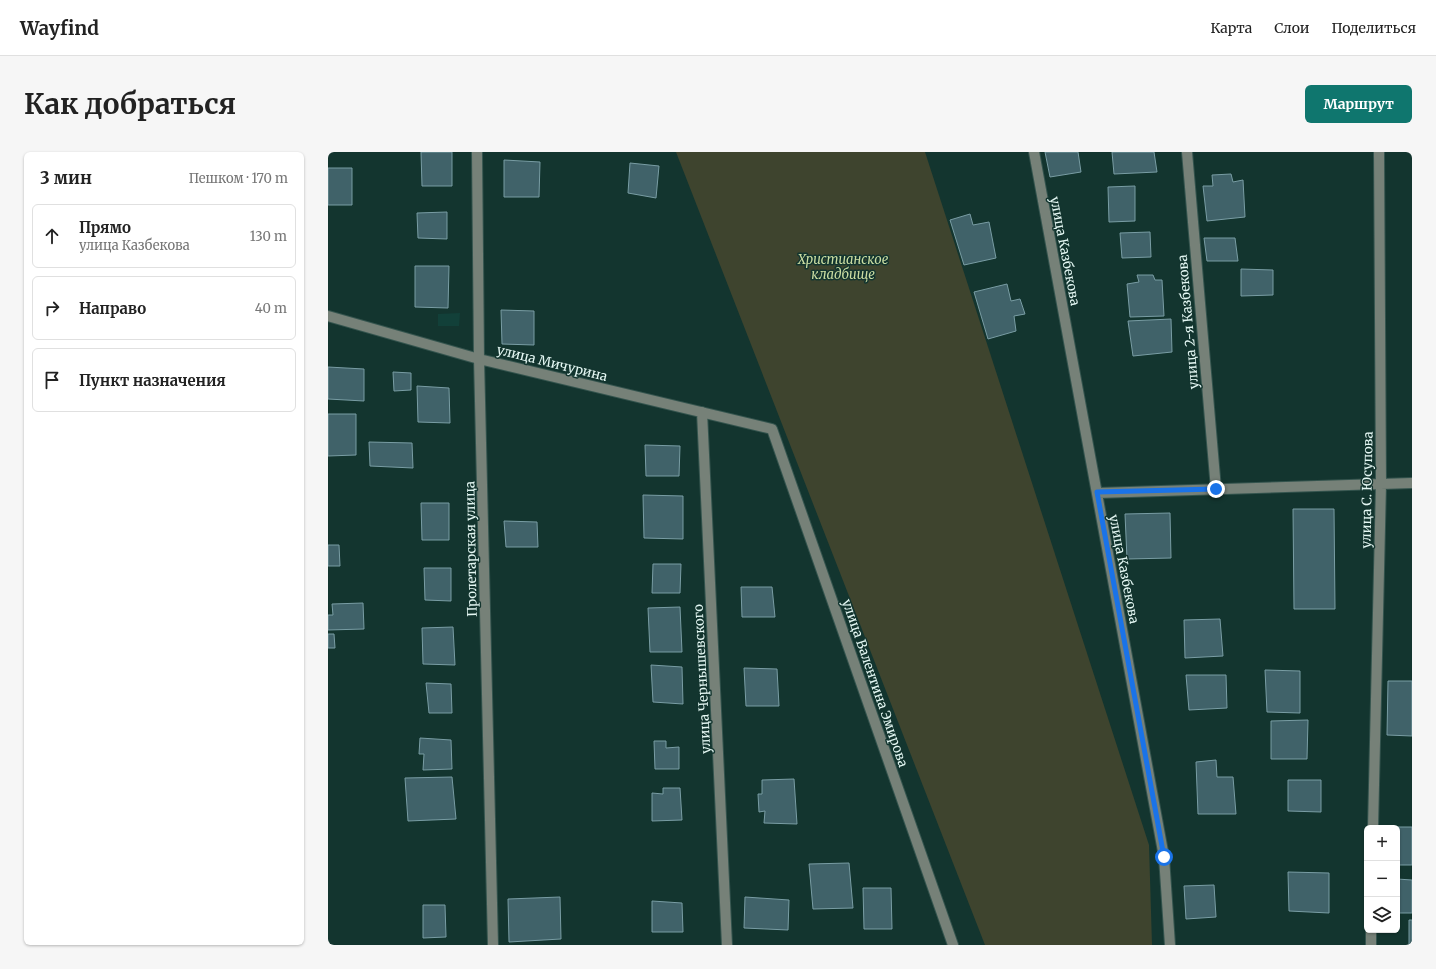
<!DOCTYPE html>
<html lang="ru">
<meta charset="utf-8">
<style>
:root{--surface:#fff;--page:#f6f6f6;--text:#222;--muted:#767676;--line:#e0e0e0;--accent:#0f766e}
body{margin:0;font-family:Merriweather,serif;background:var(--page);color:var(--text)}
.controls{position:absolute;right:12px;bottom:12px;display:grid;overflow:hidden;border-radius:6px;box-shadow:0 1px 3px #0004}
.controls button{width:36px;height:36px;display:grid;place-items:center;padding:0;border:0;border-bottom:1px solid var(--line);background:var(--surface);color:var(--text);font:20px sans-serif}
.stop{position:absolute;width:12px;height:12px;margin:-9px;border:3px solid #1a73e8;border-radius:50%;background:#fff}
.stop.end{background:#1a73e8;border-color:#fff;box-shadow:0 1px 4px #0008}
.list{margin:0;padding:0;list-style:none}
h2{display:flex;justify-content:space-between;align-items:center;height:52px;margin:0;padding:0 16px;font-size:17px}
h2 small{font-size:13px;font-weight:400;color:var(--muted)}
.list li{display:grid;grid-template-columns:26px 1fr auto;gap:12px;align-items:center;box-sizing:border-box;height:64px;margin:0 8px 8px;padding:0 8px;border:1px solid var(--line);border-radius:6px}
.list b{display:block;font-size:15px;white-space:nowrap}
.list p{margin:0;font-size:13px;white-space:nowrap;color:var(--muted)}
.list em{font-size:13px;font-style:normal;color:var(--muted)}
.icon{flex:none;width:22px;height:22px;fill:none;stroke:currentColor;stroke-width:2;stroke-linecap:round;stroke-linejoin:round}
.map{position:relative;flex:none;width:1084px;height:793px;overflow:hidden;border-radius:6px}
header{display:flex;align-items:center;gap:24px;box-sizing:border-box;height:56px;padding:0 20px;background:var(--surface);border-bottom:1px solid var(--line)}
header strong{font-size:19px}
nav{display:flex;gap:22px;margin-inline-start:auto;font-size:14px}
.intro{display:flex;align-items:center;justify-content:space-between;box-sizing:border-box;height:96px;padding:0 24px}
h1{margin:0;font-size:28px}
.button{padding:10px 18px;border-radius:6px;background:var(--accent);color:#fff;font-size:14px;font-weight:700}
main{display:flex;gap:24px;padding:0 24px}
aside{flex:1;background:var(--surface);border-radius:6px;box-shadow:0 1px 3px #0004}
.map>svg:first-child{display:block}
.built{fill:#124039}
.green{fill:#3e442e}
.building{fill:#406269;stroke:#799da4}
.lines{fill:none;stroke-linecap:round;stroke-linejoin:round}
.minor-casing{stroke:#34544e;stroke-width:12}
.minor{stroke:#768178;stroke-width:10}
.route{stroke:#1a73e8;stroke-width:5}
.labels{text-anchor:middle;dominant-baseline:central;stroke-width:3;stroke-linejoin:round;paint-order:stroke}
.street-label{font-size:13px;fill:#e4f7f3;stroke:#13352f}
.park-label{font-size:13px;font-style:italic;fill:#cbdda2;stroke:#13352f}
</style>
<header>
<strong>Wayfind</strong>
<nav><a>Карта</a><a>Слои</a><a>Поделиться</a></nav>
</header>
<div class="intro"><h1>Как добраться</h1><a class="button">Маршрут</a></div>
<main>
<aside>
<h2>3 мин<small>Пешком · 170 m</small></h2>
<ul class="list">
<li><svg class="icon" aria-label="ahead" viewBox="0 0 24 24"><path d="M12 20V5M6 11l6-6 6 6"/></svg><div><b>Прямо</b><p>улица Казбекова</p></div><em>130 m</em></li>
<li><svg class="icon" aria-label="right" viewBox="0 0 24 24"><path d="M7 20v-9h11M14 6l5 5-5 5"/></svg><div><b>Направо</b></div><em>40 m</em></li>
<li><svg class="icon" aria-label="arrive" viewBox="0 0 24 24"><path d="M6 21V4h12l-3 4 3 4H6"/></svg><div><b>Пункт назначения</b></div></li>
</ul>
</aside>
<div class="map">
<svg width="1084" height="793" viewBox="0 0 1084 793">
<rect width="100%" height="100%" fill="#13352f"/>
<path class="built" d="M132,161l-1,13h-21v-12z"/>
<path class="green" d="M348,0h249l224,693 3,100h-167z"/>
<path class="building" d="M93,0h31v34h-30z
M717,0h33l3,20 -31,5z
M784,0h42l3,20 -43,2z
M176,8l36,2 -1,35h-35z
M302,11l29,3 -3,32 -28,-5z
M0,16h24v37h-24z
M903,22l2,8 10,-2 2,37 -38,4 -4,-35h10l-1,-11z
M807,34v35l-26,1 -1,-35z
M119,60v27l-29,-1 -1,-25z
M642,62l3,11 16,-3 7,36 -32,7 -14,-45z
M822,80l1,25 -29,1 -2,-25z
M876,86h31l3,23h-31z
M87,114h34l-1,42 -33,-1z
M913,117l32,1v25l-32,1z
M809,123h16l2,5h7l2,36 -34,1 -3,-33 12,-2z
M679,132l4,17 9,-2 5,15 -11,2 2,15 -28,8 -14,-47z
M173,158l33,1v34l-32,-1z
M843,167l1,33 -39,4 -5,-35z
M0,215l36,2v32l-36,-2z
M65,220l18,1v17l-17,1z
M89,234l32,2 1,35 -32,-1z
M0,262h28v41l-28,1z
M41,290l43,1 1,25 -43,-2z
M317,293l35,1 -1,30h-33z
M315,343l40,1v43l-39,-1z
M93,351h28v37h-27z
M965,357h41l1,100h-41z
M842,361l1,45 -44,1 -2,-45z
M176,369l33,1 1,25h-32z
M0,393h11l1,21h-12z
M325,412h28l-1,29h-28z
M96,416h27v33l-26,-1z
M413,435h31l3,30h-33z
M35,451l1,26 -36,1v-15h5l-1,-11z
M352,455l2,45h-32l-2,-44z
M892,467l3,37 -38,2 -1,-38z
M125,475l2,38 -32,-1 -1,-36z
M0,482h6l1,14h-7z
M323,513l31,2 1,37 -30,-2z
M416,516l33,1 2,37h-33z
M937,518l35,1v42l-33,-1z
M858,523h40l1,33 -38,2z
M1060,529h24v55l-25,-1z
M98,531l25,1 1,29h-23z
M980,568l-1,39h-36v-38z
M92,586l31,2 1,29 -29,1 1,-16h-5z
M326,589h12v7l13,-1v22h-24z
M888,608l1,17h16l3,37h-38l-2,-52z
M124,625l4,42 -48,2 -3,-43z
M466,627l3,45 -33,-1 1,-12 -6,1 -1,-18h4v-14z
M960,628h33v32l-33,-1z
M335,636h17l2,32 -30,1v-28l11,1z
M1061,675h23v38h-15v-37h-8z
M521,711l4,45 -40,1 -4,-45z
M960,720l41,1v40l-40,-2z
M1069,727l15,1v33h-15z
M886,733l2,32 -30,2 -2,-33z
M535,736h28l1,41h-28z
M232,745l1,42 -52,3 -1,-43z
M417,745l44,3 -1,30 -44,-2z
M324,749l30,2 1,29h-31z
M95,753h22l1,32 -23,1z
M1081,768h3v25h-3z"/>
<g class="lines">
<g class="minor-casing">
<path id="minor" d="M149,0l2,207 14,586
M706,0l130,705 6,88
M859,0l29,337
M0,164l151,43 293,70 181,516
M374,260l25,533
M769,341l315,-10
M1045,676l8,-344 -2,-332
M1043,793v-15"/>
</g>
<use href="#minor" class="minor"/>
</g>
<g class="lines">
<path class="route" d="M836,705l-67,-365 119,-3"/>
</g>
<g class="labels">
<g class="street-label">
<text transform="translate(737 99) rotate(79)">улица Казбекова</text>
<text transform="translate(860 170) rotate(-95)">улица 2-я Казбекова</text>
<text transform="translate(224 211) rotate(14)">улица Мичурина</text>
<text transform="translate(1039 338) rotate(-89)">улица С. Юсупова</text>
<text transform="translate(143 397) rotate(-91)">Пролетарская улица</text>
<text transform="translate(796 417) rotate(79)">улица Казбекова</text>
<text transform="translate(374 527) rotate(-93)">улица Чернышевского</text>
<text transform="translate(547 531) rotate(71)">улица Валентина Эмирова</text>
</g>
<g class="park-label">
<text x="515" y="107">Христианское<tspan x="515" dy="15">кладбище</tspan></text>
</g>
</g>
</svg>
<div class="controls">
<button>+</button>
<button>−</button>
<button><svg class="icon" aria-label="layers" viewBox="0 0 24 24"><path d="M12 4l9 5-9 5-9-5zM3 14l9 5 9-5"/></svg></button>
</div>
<div class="stop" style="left:836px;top:705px"></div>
<div class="stop end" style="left:888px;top:337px"></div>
</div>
</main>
